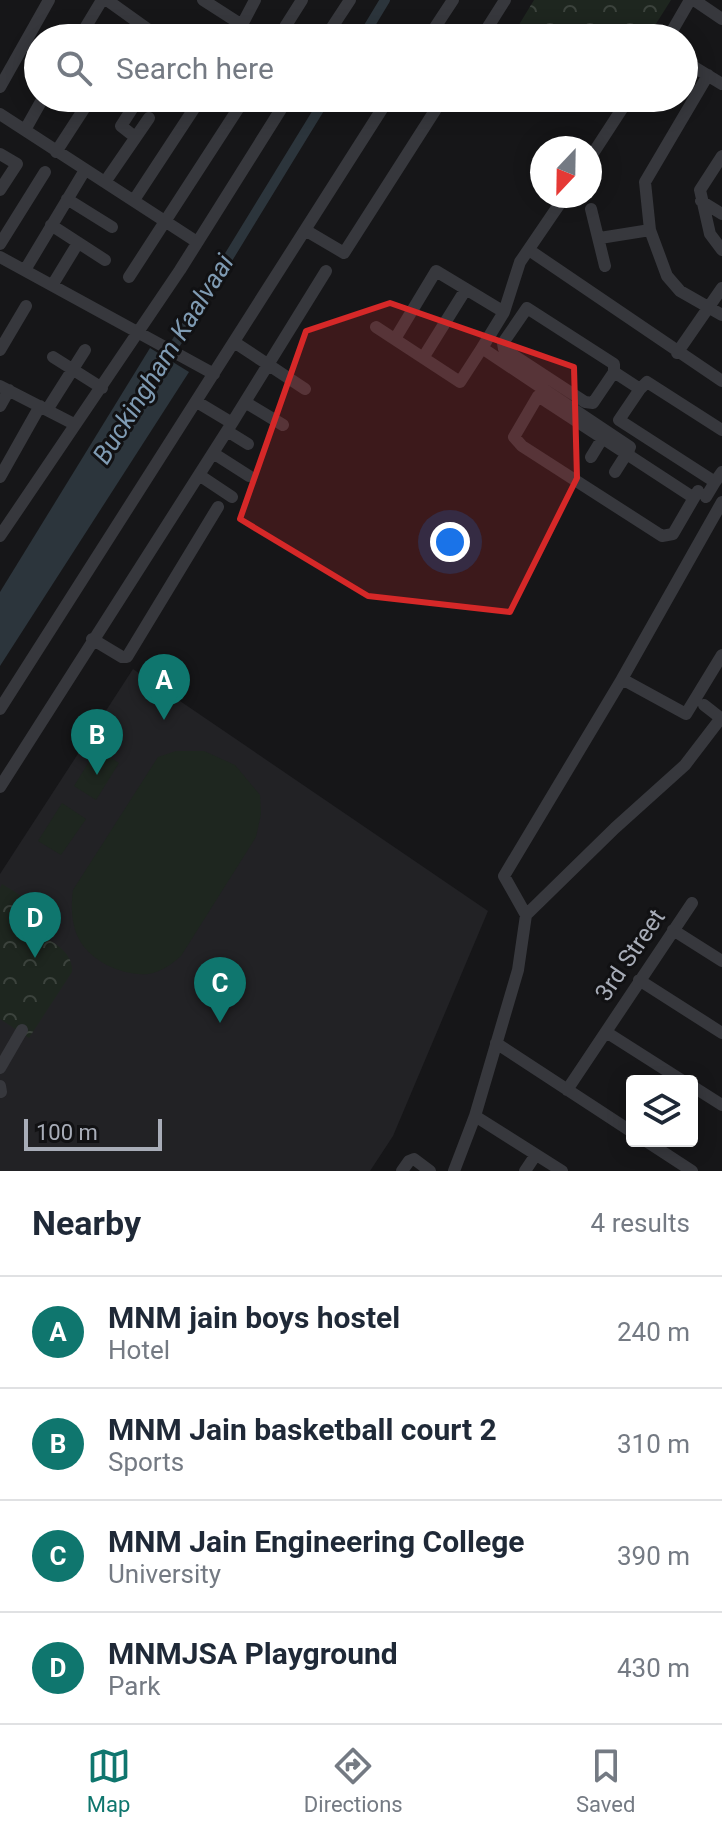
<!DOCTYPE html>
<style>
:root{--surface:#fff;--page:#f2f2f3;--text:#1f2937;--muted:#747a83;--line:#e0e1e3;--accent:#0f766e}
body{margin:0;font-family:Roboto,sans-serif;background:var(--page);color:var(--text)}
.controls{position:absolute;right:24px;bottom:24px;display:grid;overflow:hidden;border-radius:8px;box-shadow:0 4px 20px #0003}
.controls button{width:72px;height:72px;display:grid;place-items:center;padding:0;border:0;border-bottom:2px solid var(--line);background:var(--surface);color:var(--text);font:40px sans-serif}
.compass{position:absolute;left:530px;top:136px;width:72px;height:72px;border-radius:50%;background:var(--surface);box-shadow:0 4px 20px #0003;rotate:202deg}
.scale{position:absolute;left:24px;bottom:20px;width:138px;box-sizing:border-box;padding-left:8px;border:4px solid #a8adb8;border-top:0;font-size:22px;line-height:28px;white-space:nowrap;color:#a8adb8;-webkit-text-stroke:6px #111113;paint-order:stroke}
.you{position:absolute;left:450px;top:542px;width:28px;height:28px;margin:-20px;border:6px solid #fff;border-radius:50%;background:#1a73e8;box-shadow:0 0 0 12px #1a73e833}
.badge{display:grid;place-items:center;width:52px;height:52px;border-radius:50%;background:var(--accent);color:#fff;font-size:26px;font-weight:700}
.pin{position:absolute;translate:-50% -66px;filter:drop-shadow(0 2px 4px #0008)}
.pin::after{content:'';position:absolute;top:42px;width:28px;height:24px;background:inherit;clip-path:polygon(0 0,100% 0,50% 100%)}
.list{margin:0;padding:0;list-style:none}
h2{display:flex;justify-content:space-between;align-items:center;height:104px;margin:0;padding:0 32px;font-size:34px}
h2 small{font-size:26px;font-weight:400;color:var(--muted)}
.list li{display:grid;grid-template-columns:52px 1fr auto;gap:24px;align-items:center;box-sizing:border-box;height:112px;padding:0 32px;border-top:2px solid var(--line)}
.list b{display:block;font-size:30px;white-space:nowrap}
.list p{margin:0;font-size:26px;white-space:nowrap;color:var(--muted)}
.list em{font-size:26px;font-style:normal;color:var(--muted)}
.icon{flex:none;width:44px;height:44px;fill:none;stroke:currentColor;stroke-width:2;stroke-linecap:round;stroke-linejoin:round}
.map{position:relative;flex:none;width:722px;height:1171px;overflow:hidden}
.search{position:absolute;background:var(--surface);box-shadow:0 4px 20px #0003;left:24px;right:24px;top:24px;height:88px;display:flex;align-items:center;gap:20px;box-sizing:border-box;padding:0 28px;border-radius:44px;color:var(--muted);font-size:30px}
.sheet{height:552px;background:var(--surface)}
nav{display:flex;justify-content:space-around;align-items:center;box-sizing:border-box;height:112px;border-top:2px solid var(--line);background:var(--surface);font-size:22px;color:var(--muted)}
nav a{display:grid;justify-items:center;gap:4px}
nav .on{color:var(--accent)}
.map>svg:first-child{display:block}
.built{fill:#222225}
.park{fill:url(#park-crowns)}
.pitch{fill:#1e261f}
.water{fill:#2c353c}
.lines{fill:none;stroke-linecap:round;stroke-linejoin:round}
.canal{stroke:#2c353c;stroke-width:10}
.minor{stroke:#37383d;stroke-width:12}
.marked{fill:#d62828;fill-opacity:0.2;stroke:#d62828;stroke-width:6;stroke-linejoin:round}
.labels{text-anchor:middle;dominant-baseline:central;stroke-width:6;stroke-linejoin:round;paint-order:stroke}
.street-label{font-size:24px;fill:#a8adb8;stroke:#111113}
.water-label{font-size:26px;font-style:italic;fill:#7f9bb3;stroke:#111113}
</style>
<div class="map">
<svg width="722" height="1171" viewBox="0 0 722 1171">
<defs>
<pattern id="park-crowns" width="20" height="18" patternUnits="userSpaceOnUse" patternTransform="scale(2)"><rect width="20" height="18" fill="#1e261f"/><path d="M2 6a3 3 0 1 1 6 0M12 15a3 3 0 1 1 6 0" fill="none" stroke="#3c433d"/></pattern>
</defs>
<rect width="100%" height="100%" fill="#161618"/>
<path class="built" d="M133,669l355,242 -95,225 -23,35h-370v-297z"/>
<path class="park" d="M534,0h137l-24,38h-136z
M2,884l41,25 -12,20c17,11 43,21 41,43l-43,66 -29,-19v-131z"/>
<path class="pitch" d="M97,749l22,14 -23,37 -22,-14z
M176,751h28l31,14 25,30 1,19 -5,23 -75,119c-9,8 -20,16 -33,18 -25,2 -57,-12 -69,-35 -8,-15 -8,-34 -6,-49l85,-133z
M62,803l24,16 -25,36 -23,-14z"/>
<path class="water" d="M150,348l39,24 -189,294v-74z"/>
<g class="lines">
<path class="canal" d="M362,38l23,-38
M160,369l166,-271"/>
<path class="minor" d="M107,0l53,38
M203,0l39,25
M694,0l28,19
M79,38l23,-38
M235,38l20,-38
M278,38l24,-38
M325,38l25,-38
M428,38l25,-38
M481,38l24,-38
M668,38l22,-38
M684,61l38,23
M708,75l-63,107 5,48 17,46 13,15 42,24
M0,87l49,-87
M0,114l197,128
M25,130l18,-32
M135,137l-14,-11 18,-28
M56,152l35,-54
M0,154l17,10 -17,26
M722,156l-22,34 10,44 12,16
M590,158l39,-60
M105,182l44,-64
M67,199l45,28
M134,200l67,-102
M701,201l21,13
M591,209l14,57
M51,225l54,35
M305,230l39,23 99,-155
M600,238l50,-8
M0,244l45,-72
M529,250l193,131
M0,257l214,117
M25,270l60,-100
M129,277l116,-179
M53,284l25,-41
M527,308l87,56v8l-21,31 -8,-1 -81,-53 -1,-6z
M504,312l16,-50 45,-66
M376,327l84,55 22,-34 148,99
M395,339l41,-68 68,41 -22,36
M234,342l71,47
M0,350l26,-44
M677,353l45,-65
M53,357l49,31
M423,358l43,-69
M614,372l26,17
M0,386l74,38
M245,402l38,23
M0,406l9,-16
M47,410l38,-60
M232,423l94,-152
M722,430l-75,-48 -7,7 -21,31 96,62 7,-10
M227,431l21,13
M213,453l36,23
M591,457l14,-23
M615,472l14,-22
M199,475l33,22
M0,477l40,-71
M706,497l9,-15
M694,498l-156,-102 -24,41 8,9 140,90 11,-2 25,-43
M0,536l180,-266 108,-172
M92,639l30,18h5l91,-150
M622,679l64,35 36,-59
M704,705l18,14
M0,709l389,-611
M0,787l232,-364 -35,-21
M526,915l89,-87 70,-63 36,-47
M673,930l49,31
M639,980l83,53
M606,1032l77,49
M496,1043l136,89
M0,1068l22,-38
M0,1086l1,6
M692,1086l30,19
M567,1090l125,-187
M646,1141l46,30
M402,1171l7,-10 5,-2 16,12
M454,1171l21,-55
M525,1171l10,-15
M562,1171l-87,-55 43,-146 8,-55 -22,-39 118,-197 100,-177"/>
</g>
<path class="marked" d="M390,303l184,64 3,111 -67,134 -142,-16 -128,-77 66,-188z"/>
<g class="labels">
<g class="street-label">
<text transform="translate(630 955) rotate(-56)">3rd Street</text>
</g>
<g class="water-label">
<text transform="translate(163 359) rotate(-58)">Buckingham Kaalvaai</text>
</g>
</g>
</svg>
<div class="controls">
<button><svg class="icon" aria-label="layers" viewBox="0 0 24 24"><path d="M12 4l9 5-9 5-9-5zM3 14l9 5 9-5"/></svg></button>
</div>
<svg class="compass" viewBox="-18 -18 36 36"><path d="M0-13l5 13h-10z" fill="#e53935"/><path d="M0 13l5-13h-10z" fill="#747a83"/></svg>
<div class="scale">100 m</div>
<div class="you"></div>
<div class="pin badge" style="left:164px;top:720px">A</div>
<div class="pin badge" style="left:97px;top:775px">B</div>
<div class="pin badge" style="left:220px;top:1023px">C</div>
<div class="pin badge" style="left:35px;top:958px">D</div>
<div class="search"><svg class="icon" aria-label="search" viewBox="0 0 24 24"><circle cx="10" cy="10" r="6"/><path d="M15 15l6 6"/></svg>Search here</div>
</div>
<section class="sheet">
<h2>Nearby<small>4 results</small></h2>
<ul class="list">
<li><span class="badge">A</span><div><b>MNM jain boys hostel</b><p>Hotel</p></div><em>240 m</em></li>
<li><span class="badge">B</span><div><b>MNM Jain basketball court 2</b><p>Sports</p></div><em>310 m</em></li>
<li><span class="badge">C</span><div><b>MNM Jain Engineering College</b><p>University</p></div><em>390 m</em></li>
<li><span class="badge">D</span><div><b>MNMJSA Playground</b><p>Park</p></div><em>430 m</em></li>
</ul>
</section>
<nav>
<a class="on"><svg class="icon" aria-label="map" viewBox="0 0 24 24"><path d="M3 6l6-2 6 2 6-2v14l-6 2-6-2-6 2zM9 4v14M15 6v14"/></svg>Map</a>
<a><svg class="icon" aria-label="directions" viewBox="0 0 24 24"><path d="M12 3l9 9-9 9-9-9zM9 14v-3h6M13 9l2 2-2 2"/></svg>Directions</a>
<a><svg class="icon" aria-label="saved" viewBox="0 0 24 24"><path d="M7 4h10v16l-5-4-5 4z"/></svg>Saved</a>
</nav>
